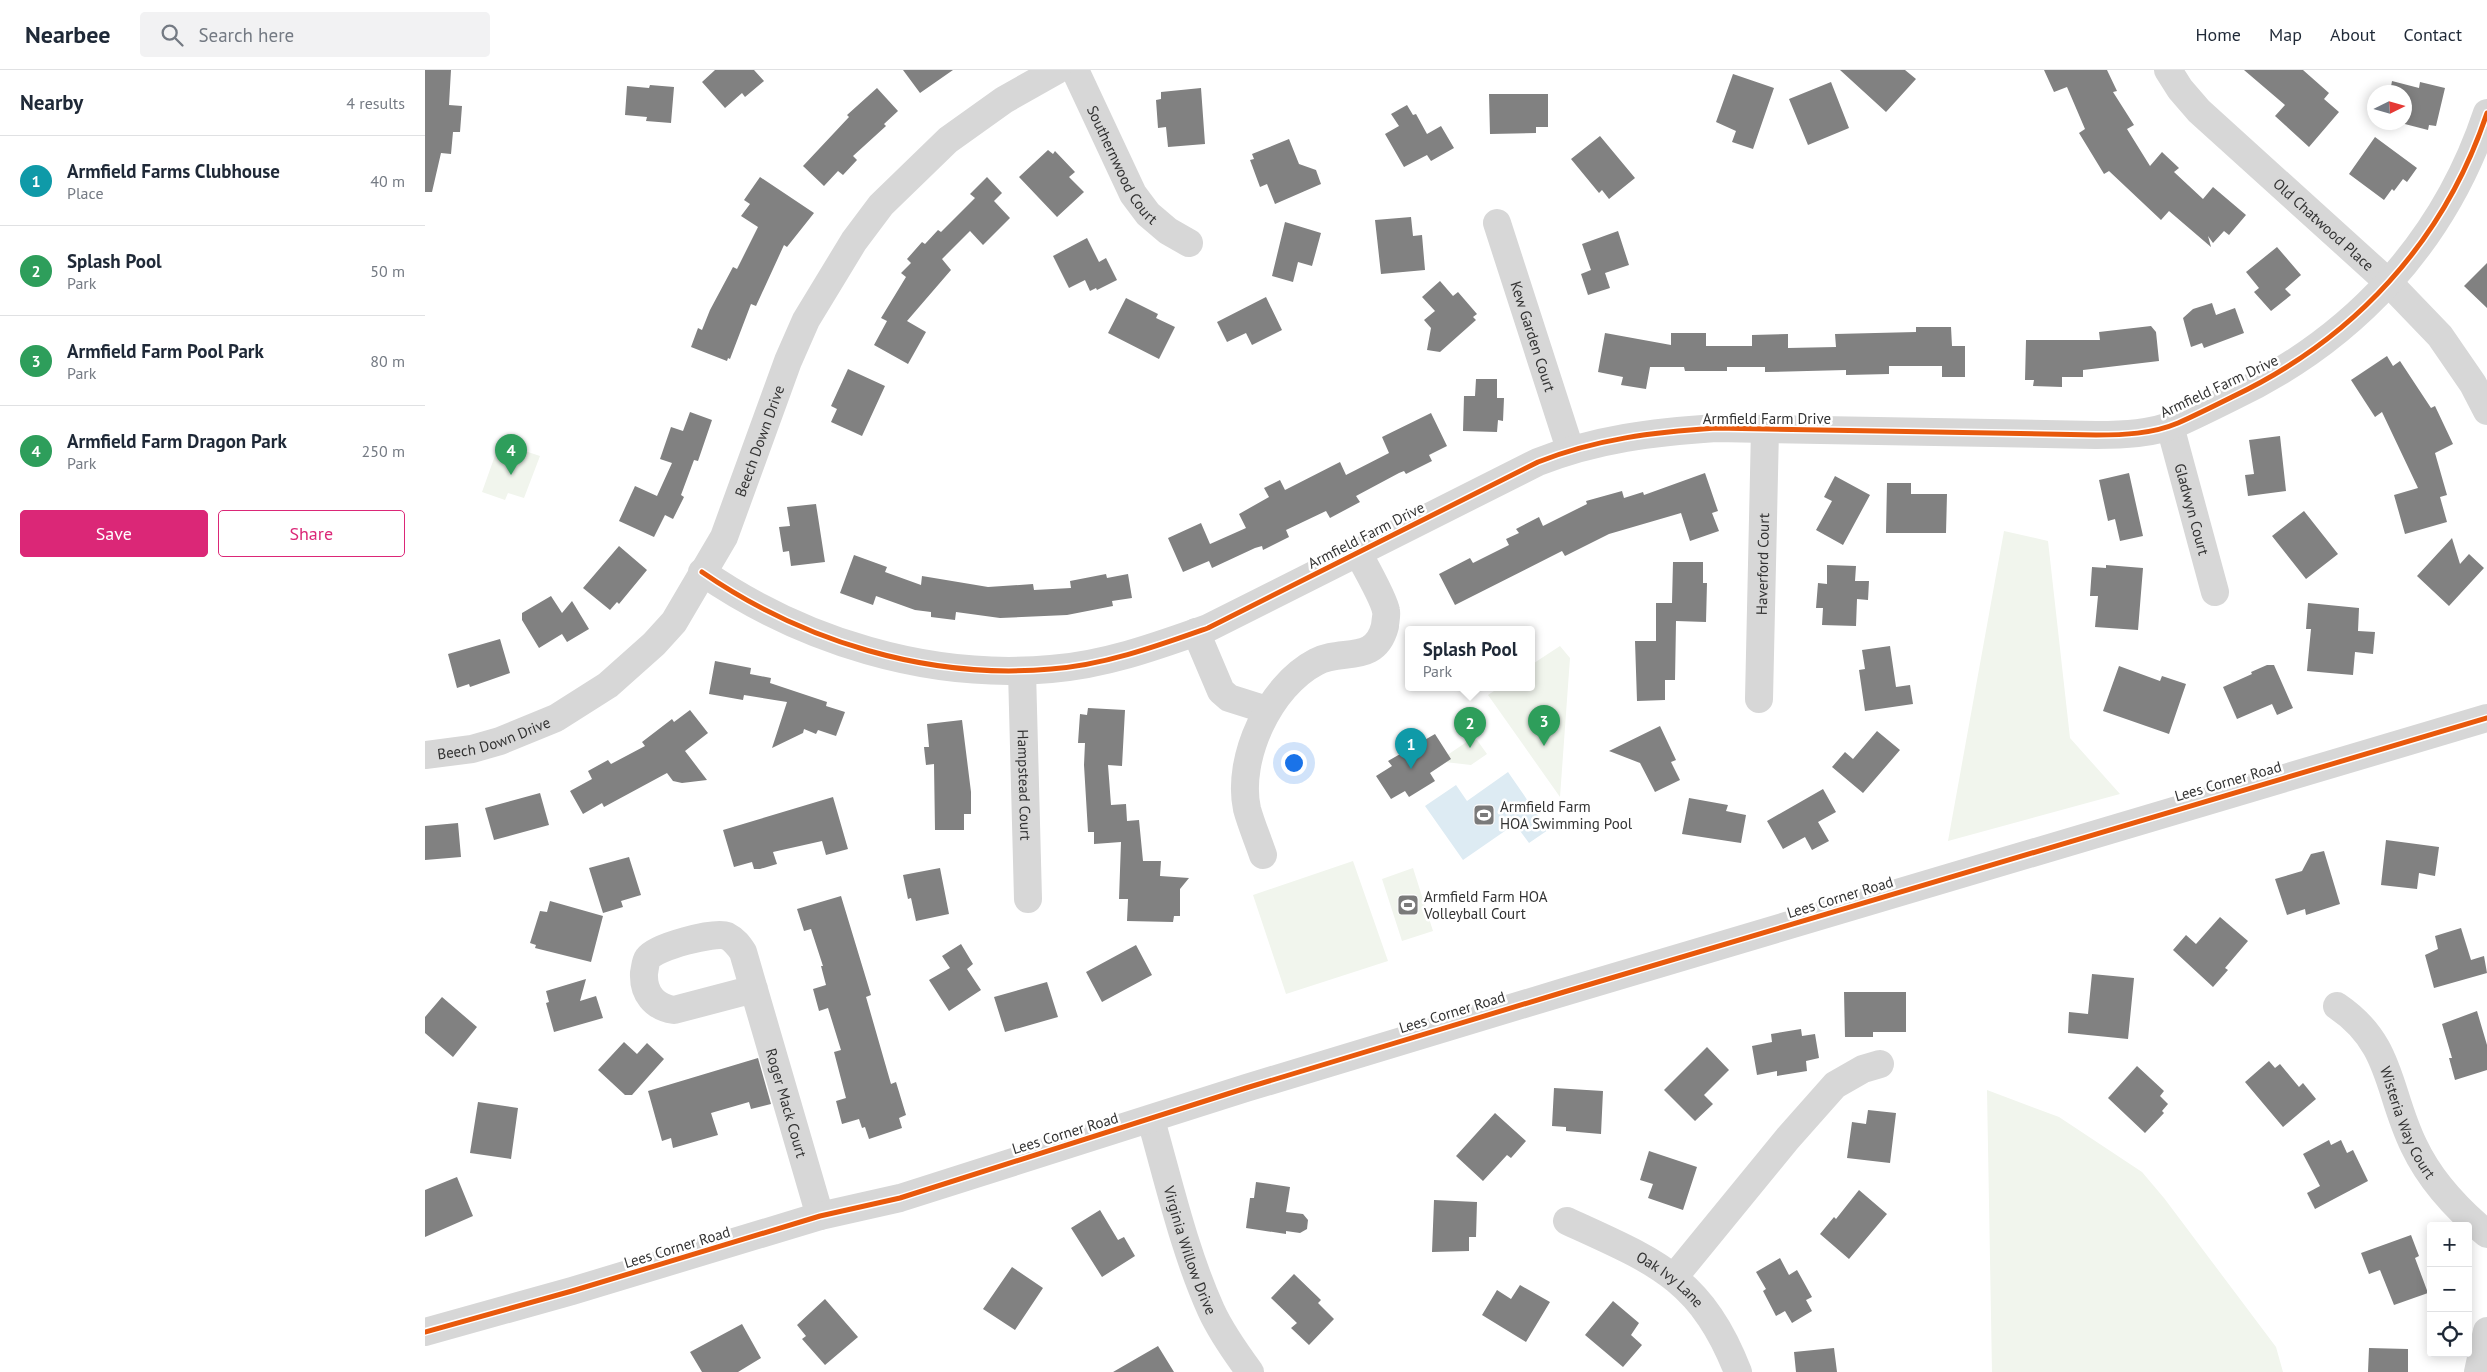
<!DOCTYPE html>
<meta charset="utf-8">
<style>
:root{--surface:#fff;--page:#f2f2f3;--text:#1f2937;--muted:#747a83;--line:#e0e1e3;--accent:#db2777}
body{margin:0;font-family:"PT Sans",sans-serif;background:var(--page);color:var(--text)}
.controls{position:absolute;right:15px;bottom:15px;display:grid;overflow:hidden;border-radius:5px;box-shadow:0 2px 12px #0003}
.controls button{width:45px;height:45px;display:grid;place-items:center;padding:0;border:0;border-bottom:1px solid var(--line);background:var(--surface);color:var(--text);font:25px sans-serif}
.compass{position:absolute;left:1942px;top:15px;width:45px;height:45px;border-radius:50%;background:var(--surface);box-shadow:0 2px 12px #0003;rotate:85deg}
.you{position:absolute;left:868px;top:692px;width:18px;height:18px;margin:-12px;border:4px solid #fff;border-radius:50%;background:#1a73e8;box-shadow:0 0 0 8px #1a73e833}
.badge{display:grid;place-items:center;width:32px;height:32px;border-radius:50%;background:var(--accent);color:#fff;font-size:16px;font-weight:700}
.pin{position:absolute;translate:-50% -41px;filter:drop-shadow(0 1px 2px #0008)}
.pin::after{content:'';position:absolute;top:26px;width:18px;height:15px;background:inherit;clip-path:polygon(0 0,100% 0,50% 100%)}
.popup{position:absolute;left:980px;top:556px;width:130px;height:65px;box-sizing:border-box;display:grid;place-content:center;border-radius:5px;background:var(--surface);filter:drop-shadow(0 1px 4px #0005);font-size:16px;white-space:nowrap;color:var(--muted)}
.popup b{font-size:19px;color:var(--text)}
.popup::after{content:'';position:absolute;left:50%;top:100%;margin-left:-10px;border:10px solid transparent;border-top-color:var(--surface)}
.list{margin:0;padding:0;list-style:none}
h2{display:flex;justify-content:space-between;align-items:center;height:65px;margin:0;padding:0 20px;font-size:21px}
h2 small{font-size:16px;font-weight:400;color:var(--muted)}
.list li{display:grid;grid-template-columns:32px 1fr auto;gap:15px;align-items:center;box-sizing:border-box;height:90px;padding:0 20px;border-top:1px solid var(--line)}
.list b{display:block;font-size:19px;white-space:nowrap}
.list p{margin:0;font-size:16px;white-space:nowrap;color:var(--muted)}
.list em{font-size:16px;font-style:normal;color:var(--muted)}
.actions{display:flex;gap:10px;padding:15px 20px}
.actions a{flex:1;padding:11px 0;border:1px solid var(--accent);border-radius:5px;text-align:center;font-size:18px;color:var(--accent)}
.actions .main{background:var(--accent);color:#fff}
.icon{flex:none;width:28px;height:28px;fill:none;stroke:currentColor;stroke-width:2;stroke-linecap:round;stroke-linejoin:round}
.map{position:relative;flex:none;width:2062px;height:1302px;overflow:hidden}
header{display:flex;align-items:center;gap:30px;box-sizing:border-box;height:70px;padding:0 25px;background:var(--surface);border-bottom:1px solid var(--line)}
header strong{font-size:24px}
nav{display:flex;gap:28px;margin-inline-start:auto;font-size:18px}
.search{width:350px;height:45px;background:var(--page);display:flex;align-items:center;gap:12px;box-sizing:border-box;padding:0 18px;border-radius:5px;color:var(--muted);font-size:19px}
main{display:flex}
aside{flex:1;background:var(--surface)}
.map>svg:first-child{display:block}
.green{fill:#f1f5ed}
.water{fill:#ddebf3}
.building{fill:#818181}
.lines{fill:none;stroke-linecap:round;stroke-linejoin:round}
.minor{stroke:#d7d7d7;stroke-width:28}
.cycleway-casing{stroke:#fff;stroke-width:8}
.cycleway{stroke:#e8590c;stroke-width:5}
.labels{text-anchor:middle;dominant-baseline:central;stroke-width:5;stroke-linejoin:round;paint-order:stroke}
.street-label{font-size:15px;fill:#333;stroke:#fff}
.poi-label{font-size:15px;fill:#333;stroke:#fff;text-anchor:start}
</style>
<header>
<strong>Nearbee</strong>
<div class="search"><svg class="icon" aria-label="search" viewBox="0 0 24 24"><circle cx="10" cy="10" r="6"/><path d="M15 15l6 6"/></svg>Search here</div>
<nav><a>Home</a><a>Map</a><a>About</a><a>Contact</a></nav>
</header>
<main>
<aside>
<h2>Nearby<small>4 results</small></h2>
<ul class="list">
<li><span class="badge" style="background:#0f9aa8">1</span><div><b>Armfield Farms Clubhouse</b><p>Place</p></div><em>40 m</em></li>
<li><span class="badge" style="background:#2e9e5b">2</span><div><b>Splash Pool</b><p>Park</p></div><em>50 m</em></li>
<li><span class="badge" style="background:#2e9e5b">3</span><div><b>Armfield Farm Pool Park</b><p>Park</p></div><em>80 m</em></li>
<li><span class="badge" style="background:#2e9e5b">4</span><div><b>Armfield Farm Dragon Park</b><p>Park</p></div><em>250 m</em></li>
</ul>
<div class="actions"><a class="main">Save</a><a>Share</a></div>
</aside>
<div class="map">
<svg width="2062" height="1302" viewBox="0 0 2062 1302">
<rect width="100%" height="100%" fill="#fff"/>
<path class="green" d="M72,380l22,8 3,-8 18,6 -16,42 -16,-5 -3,7 -23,-8z
M1579,461l44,10 22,197 50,56 -172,47z
M1135,576l10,12 -10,139 -72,-102 12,-8h31v-22z
M1052,670l10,14 -16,11 -26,-3 -2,-4 25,-17z
M928,791l35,100 -102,33 -33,-99z
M988,798l20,63 -31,10 -20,-62z
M1562,1020l72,27 83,55 22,26 112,149 7,25h-291z"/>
<path class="water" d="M1083,702l40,58 -19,13 -14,-19 -52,36 -38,-54 31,-21 11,16z"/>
<path class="building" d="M0,0h26l-2,35 13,1 -2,26h-7l-2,22 -10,-1 -9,39h-7z
M290,0h39l10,11 -19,16 -3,-4 -17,15 -23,-26z
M478,0h50l-33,23z
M1415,0h65l11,9 -30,33z
M1619,0h63l10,21 -4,1 21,33 -7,4 23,37 12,-14 17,16 -5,4 29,27 10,-12 33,28 -17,20 -5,-4 -11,12 -5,-7 3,11 -42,-36 -8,9 -52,-49 -5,3 -25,-41 6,-4 -18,-42 -13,5z
M1819,0h59l26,23 -5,6 15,13 -30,35 -34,-31 10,-11z
M1308,4l41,14 -21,61 -21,-7 4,-11 -20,-9z
M1967,11l27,7 1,-6 25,6 -9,38 -7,-1 -1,5 -31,-8h8v-30h-15z
M1406,12l18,46 -41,17 -19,-46z
M225,15l24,2 -3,36 -25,-2 1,-4 -22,-2 2,-29 22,2z
M452,18l21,23 -14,13 2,2 -33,30 4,4 -14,15 -5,-4 -14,15 -21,-20 46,-49 -2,-2z
M776,18l4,56 -37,3 -2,-20 -8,1 -2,-28 5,-1v-7z
M1064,24h59v33h-12v6l-46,1z
M982,35l6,10 3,-1 11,20 14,-8 13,22 -23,13 -4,-6 -23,12 -19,-33 14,-8 -8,-12z
M1175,66l35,42 -26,21 -7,-9 -3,3 -28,-34z
M1950,67l42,31 -10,14 -4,-3 -9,12 -2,-2 -8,11 -35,-26z
M864,69l10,25 17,6 5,14 -46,20 -8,-20 -7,3 -10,-27 4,-1 -2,-5z
M623,80l5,4 2,-3 20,21 -6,5 15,15 -27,25 -38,-40z
M335,107l54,36 -27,34 -3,-2 -28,61 -5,-2 -21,55 -2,-1 -1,3 -36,-14 7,-19 4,2 8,-20 23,-43 4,2 21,-42 -17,-11 9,-12 -6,-4z
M562,107l15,16 -8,8 16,17 -27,27 -13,-14 -28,28 9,11 -44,51 19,11 -18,32 -34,-19 13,-24 -6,-3 25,-41 -5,-4 10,-10 -4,-4 15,-17 3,2 13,-14 3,2 34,-34 -5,-4z
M986,147l2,19 9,-1 3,35 -44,4 -6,-54z
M860,152l36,11 -9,33 -14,-4 -5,20 -21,-6z
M1193,161l11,34 -24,8 5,15 -22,7 -7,-21 10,-4 -9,-26z
M662,168l12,24 7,-4 11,22 -20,10 -1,-2 -6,3 -5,-11 -16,8 -16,-32z
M1852,177l24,28 -16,14 6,6 -20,16 -17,-19 5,-4 -13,-16z
M2062,193v45l-23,-22z
M1015,211l13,15 5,-4 19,22 -4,3 3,3 -36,32 -13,-2 4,-22 -7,-8 11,-9 -13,-14z
M841,227l16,33 -30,15 -6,-12 -19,9 -10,-20z
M701,228l32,16 -2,4 19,9 -16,32 -51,-26z
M1787,233l4,12 19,-7 9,25 -40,15 -2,-5 -11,4 -8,-29 10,-9z
M1726,256l5,6 3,29 -76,9v7h-21v10l-29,-1 1,-6h-9l1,-40h74l-1,-8z
M1491,257h35l1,19h13v31h-23v-11h-53v8l-43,1v-5l-81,2v-5h-38v4h-42l-1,-4h-34l-4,22 -25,-4 2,-8 -25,-5 7,-39 66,12v-12h35v13h46v-11l36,-1v14l48,-1 -1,-13 81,-2z
M1962,286l6,10 7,-5 31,47 4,-2 18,38 -18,9 12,42 -7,2 7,25 -42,12 -11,-39 24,-7 -36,-76 -7,5 -24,-37z
M423,299l37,17 -23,50 -31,-14 6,-13 -6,-3z
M1051,309h21v19h7l-1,23 -5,-1 -1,12 -34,-1 1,-35h11z
M265,342l22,8 -14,41 -4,-1 -13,35 3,2 -11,22 -8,-4 -11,22 -35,-16 16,-35 22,10 15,-33 -12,-4 11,-32 12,4z
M1006,343l16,33 -18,9 3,6 -26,13 -2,-3 -5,2 -43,23 4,6 -30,16 -4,-7 -40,19 3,7 -26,13 -1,-4 -7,2 -43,20 -3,-7 -26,11 -15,-34 33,-15 9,21 36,-16 -7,-14 30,-17 -5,-9 16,-8 5,10 2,-1 53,-27 6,13 43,-22 -7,-16z
M1855,366l6,55 -38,5 -3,-21 9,-1 -5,-34z
M1280,403l13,38 -6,2 7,18 -29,10 -9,-28 -72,21 -44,22 -3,-5 -107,54 -16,-31 31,-16 3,5 36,-18 -3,-6 13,-6 -3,-4 23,-12 4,9 44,-22 -1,-3 36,-10 2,7 19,-6 1,3z
M1704,403l14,63 -23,5 -5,-22 -7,2 -9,-41z
M1410,406l35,19 -27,50 -27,-15 16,-29 -8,-4z
M1462,413h24v11h36l-1,39h-60z
M391,434l9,58 -34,4 -2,-15 -6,1 -4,-25 11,-1 -3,-19z
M1879,441l34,43 -32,25 -34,-43z
M2027,468l8,26 9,-10 15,14 -35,38 -32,-30z
M194,476l28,24 -28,34 -2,-2 -7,8 -27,-22z
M429,485l33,12 -2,5 36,13 1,-9 66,11 45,-3 1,6 37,-2 -1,-7 36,-7 1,4 21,-4 4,24 -20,3 1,5 -46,9 -67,3 -44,-6 -1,8 -24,-3v-5l-16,-2 -39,-14 -3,9 -33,-12z
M1248,492h30v21h4l-1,39 -30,-1 -1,59h-10v20l-28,1 -2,-60h21v-38h16z
M1402,495l29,1 -1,15h14l-1,19 -11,-1 -1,27 -34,-1 1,-17h-7l2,-25 9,1z
M1681,495l37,3 -5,62 -43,-3 3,-31h-8l2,-29 14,1z
M126,526l11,17 10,-12 17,28 -22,13 -5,-8 -23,14 -17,-28v-7z
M1883,533l51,5 -1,23 17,1 -2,22 -18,-2 -2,23 -46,-4 4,-42h-5z
M75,569l10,34 -40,14 -1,-3 -12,4 -9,-34z
M1465,576l6,41 14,-2 3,19 -48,7 -6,-41 6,-1 -3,-19z
M290,591l36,7 -1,6 21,4 -1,5 57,19 -1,4 19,6 -9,24 -18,-6 -2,4 -12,-5 -1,4 -31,15 15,-46 -43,-7 -1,5 -34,-6z
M1842,595h7l19,43 -16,7 -5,-11 -35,15 -14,-32 29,-13 -1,-2z
M1694,596l41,15 2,-5 24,8 -17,50 -66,-23z
M663,638l37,2 -3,56 -14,-1 3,40 15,-1 1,17 12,-1 4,41h18l-1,15 29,2 -9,11v27h-6l-1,6 -46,-1 1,-22h-9l2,-57 -27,2v-12h-6l-4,-67 1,-22h-7l2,-29 7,1z
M265,640l18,23 -23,18 22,29 -25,3 -9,-2 -6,-8 -63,34 -2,-4 -19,11 -13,-23 22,-12 -4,-8 20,-11 3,4 34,-18 -3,-4 30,-23 2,3z
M537,650l9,72v22h-7v16h-29l-1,-66 -8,1 -2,-18h5l-2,-23z
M1235,656l16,34 -5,2 9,18 -25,12 -15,-29 -31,-12z
M1452,661l23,19 -37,43 -31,-26 13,-15 8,7z
M1010,664l16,25 -21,14 5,8 -26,16 -4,-6 -14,8 -15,-23 16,-10 -4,-5z
M1398,719l13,23 -18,10 11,19 -17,9 -7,-13 -22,12 -16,-28z
M115,723l9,32 -55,15 -9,-32z
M408,727l15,52 -22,6 -4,-14 -49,11 4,12 -17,5h-6l-2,-7 -18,5 -11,-37z
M1264,728l39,7 -2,6 20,4 -5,28 -59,-9z
M33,753l3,34 -36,3v-34z
M1961,770l53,7 -4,29 -16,-3 -2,16 -36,-4z
M1899,781l16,53 -34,11 -1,-6 -18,6 -12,-36 27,-8 9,-17z
M204,787l12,38 -20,6 2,6 -20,6 -14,-45z
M515,798l9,46 -33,7 -5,-23 -3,1 -5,-24z
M416,826l30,99 -5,2 25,87 5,-2 10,33 -7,3 3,10 -33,11 -4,-12 -3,1 -3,-9 -17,5 -6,-23 10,-3 -12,-46 7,-2 -13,-42 -9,3 -6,-22 13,-4 -5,-19h2l-12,-37 -7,2 -7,-22z
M125,831l53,15 -12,46 -56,-14 1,-3 -6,-2 10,-32 7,1z
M1795,847l28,24 -23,27 3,2 -15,17 -40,-37 13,-15 10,9z
M2036,858l10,32 13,-4 3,17 -53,15 -9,-33 13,-6 -3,-13z
M536,874l12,20 -6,5 14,21 -32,21 -20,-31 21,-12 -8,-12z
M711,875l16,30 -50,27 -16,-30z
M1667,904l42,4 -6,61 -60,-6 1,-21 19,2z
M161,909l-6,22 16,-5 7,22 -49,14 -8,-29 3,-1 -3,-11z
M622,912l11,35 -53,15 -11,-35z
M1419,922h62v40h-33v5h-28z
M17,927l35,30 -24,30 -28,-24v-16z
M2052,941l10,34v25l-32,10 -6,-22h3l-10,-34z
M1376,959l1,7 13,-2 4,24 -13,3 1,10 -30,5v-5l-20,4 -5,-29 20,-4 -1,-8z
M199,972l13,12 10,-11 17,16 -32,36h-7l-27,-25z
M1282,977l22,23 -25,25 9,9 -18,17 -31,-31z
M333,988l13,46 -20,5 -2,-7 -38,11 7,22 -45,13 -2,-10 -9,3 -14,-50z
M1844,991l6,7 5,-4 19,23 4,-4 13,16 -33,28 -38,-45z
M1712,996l27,25 -4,5 8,8 -6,7 2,2 -19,20 -37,-35z
M1129,1018l49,3 -2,43 -35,-3v-4l-14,-1z
M53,1032l40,6 -7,51 -41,-6z
M1443,1040l28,3 -6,50 -43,-5 5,-36 14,2z
M1070,1043l31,28 -15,17 -4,-3 -24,26 -27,-25z
M1904,1070l2,5 10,-5 6,13 6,-3 15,31 -53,28 -8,-16 13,-7 -17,-32z
M1224,1081l48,16 -14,43 -35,-12 5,-14 -13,-4z
M32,1107l16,39 -48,21v-47z
M831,1112l34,5 -4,25 17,2 5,6 -1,9 -7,4 -14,-2v3l-40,-6 4,-30h4z
M1434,1120l28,24 -38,45 -29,-25 14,-17 2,2z
M1009,1130l43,2 -1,35h-7v14l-37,1z
M675,1140l18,30 6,-3 11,19 -33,21 -31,-49z
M1986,1165l8,21 -4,2 13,35 -34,12 -14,-35 -11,4 -8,-21z
M1355,1188l9,17 8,-5 15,27 -6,3 6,11 -20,12 -7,-12 -9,5 -13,-25 3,-2 -10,-17z
M587,1197l31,21 -28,42 -32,-21z
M869,1204l27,26 -3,3 16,16 -25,26 -18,-17 6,-5 -26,-25z
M1095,1215l30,17 -24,40 -44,-27 15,-25 14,9z
M400,1229l33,38 -33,28 -23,-26 4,-3 -9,-11z
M1188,1231l26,22 -8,12 11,10 -19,22 -38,-32z
M317,1254l19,34 -23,14h-36l-12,-20z
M733,1276l16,26h-61z
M1409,1278l3,24h-41l-2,-20z
M1944,1278l39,1v23h-40z"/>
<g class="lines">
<g class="minor">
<path id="s1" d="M650,0l58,124 15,20 20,17 21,12"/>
<path id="s2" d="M1743,0l12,19 19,22 190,172 51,53 33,48 14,27"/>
<path id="s3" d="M1072,153l73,226"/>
<path id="s4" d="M1745,356l45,166"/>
<path d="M277,502c100,69 226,108 349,97 54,-4 106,-23 157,-41l330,-166c58,-23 116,-30 178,-34l380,7c27,0 56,-1 82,-12 18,-8 36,-17 54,-26 122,-58 212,-155 255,-284"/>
<path d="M771,562l25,59 8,7 38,12"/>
<path id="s5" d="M597,601l6,228"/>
<path id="s6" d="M1334,629l6,-270"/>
<path id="s7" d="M0,685l47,-6 28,-8 56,-23 52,-33 46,-41 20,-22 50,-85 64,-176 18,-41 48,-79 27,-36 67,-65 56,-40 53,-30"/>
<path d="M838,785c-5,-15 -12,-31 -16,-46 -11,-51 23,-123 69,-147 26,-14 59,3 69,-36 0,-4 2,-11 1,-15 -2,-12 -21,-45 -28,-58"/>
<path id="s8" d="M329,919l-80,21c-20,-3 -31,-17 -30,-37 1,-4 1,-11 4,-15 7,-11 67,-27 79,-22 8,4 12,10 16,16l77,264"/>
<path id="s9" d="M1912,936c56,38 50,85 77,140 16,34 44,64 73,88"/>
<path id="s10" d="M726,1050c18,63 33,130 60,190 10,22 25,43 39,62"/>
<path id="s11" d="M1142,1151c87,40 134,56 171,151"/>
<path d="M1250,1206l113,-138 47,-53 28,-16 17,-5"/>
<path d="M0,1262l147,-41 248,-75 80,-18 346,-110 318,-96 923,-274"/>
<path d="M2053,1302l9,-41"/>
</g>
<g class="cycleway-casing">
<path id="cycleway" d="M277,502c100,69 226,108 349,97 54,-4 106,-23 157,-41l330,-166c58,-23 116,-30 178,-34l380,7c27,0 56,-1 82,-12 18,-8 36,-17 54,-26 122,-58 212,-155 255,-284
M0,1262l147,-41 248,-75 80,-18 346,-110 318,-96 923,-274"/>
</g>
<use href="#cycleway" class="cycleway"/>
</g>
<defs>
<g id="stadium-square" transform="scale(1.125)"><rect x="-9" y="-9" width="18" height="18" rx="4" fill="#7a7a7a" stroke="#fff"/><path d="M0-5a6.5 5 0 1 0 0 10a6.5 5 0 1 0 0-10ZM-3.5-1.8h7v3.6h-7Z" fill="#fff"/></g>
</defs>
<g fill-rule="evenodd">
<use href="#stadium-square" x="1059" y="745"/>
<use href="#stadium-square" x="983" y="835"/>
</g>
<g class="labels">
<g class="street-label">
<text stroke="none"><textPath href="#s1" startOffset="106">Southernwood Court</textPath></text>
<text stroke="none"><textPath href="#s2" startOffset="220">Old Chatwood Place</textPath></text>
<text stroke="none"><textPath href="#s3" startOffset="119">Kew Garden Court</textPath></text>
<text transform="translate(1794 316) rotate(-25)">Armfield Farm Drive</text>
<text x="1342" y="348">Armfield Farm Drive</text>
<text stroke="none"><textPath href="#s7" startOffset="491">Beech Down Drive</textPath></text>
<text stroke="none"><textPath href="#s4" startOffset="86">Gladwyn Court</textPath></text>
<text transform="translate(941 465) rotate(-27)">Armfield Farm Drive</text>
<text stroke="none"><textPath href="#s6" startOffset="135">Haverford Court</textPath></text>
<text stroke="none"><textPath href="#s7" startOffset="71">Beech Down Drive</textPath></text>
<text transform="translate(1803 711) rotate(-16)">Lees Corner Road</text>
<text stroke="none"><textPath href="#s5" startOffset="114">Hampstead Court</textPath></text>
<text transform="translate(1415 827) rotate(-17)">Lees Corner Road</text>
<text transform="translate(1027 942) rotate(-17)">Lees Corner Road</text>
<text stroke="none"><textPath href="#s8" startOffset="415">Roger Mack Court</textPath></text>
<text stroke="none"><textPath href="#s9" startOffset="139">Wisteria Way Court</textPath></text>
<text transform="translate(640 1063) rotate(-17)">Lees Corner Road</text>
<text transform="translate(252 1177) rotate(-17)">Lees Corner Road</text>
<text stroke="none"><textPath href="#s10" startOffset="136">Virginia Willow Drive</textPath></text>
<text stroke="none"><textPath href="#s11" startOffset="119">Oak Ivy Lane</textPath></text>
</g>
<g class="poi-label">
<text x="1075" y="736">Armfield Farm<tspan x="1075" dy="17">HOA Swimming Pool</tspan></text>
<text x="999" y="826">Armfield Farm HOA<tspan x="999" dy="17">Volleyball Court</tspan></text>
</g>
</g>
</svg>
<div class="controls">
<button>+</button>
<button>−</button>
<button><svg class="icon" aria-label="locate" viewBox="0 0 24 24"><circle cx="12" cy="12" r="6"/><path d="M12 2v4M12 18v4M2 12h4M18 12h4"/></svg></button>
</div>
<svg class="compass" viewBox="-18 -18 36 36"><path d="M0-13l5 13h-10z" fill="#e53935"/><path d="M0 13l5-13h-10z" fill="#747a83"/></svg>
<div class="you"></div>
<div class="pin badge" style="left:986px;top:699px;background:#0f9aa8">1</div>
<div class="pin badge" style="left:1045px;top:678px;background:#2e9e5b">2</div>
<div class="popup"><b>Splash Pool</b>Park</div>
<div class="pin badge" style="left:1119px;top:676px;background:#2e9e5b">3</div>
<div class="pin badge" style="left:86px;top:405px;background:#2e9e5b">4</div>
</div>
</main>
